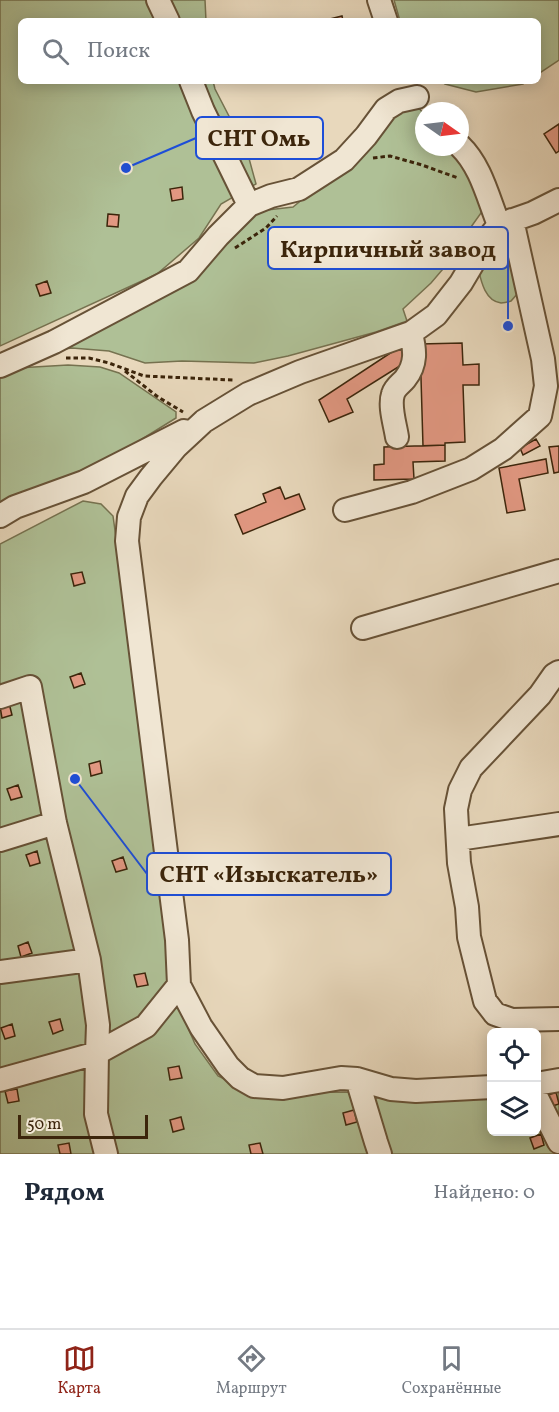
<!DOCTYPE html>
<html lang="ru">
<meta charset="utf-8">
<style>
:root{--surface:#fff;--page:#f2f2f3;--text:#1f2937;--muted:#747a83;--line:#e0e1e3;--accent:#8f2418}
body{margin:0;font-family:Vollkorn,serif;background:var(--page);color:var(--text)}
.controls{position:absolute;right:18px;bottom:18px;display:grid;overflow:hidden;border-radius:9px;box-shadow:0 3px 15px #0003}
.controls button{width:54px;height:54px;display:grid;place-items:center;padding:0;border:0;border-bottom:2px solid var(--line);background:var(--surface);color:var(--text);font:30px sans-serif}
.compass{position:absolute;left:415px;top:102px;width:54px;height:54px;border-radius:50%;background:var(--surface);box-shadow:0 3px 15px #0003;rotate:104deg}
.scale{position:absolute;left:18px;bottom:15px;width:130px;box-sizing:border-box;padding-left:6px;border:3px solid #3c250b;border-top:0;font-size:16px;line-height:21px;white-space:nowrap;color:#3c250b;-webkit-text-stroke:4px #f0e6d3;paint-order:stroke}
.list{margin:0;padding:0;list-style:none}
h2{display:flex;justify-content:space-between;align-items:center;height:78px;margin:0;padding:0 24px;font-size:26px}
h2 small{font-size:20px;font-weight:400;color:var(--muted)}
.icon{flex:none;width:33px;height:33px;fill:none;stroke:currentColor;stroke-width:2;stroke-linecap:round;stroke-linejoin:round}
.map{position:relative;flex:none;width:559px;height:1154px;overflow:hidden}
.search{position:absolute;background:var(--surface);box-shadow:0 3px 15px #0003;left:18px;right:18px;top:18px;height:66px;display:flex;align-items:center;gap:15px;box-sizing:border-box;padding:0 21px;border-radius:9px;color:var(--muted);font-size:22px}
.sheet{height:174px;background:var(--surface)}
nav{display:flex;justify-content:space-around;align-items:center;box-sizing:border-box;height:84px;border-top:2px solid var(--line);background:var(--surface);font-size:16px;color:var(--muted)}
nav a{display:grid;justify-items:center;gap:3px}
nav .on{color:var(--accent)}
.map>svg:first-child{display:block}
.green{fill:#afc096;stroke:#767250;stroke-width:1.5}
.building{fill:#e29882;stroke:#3c250b;stroke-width:1.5}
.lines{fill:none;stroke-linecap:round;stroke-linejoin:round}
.minor-casing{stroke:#675237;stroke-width:26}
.path{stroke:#3c250b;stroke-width:3;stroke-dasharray:4.5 3;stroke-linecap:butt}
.minor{stroke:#f0e6d3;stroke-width:22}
.leader{fill:none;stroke:#1d4ed8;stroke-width:2}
.callout-dot{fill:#1d4ed8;stroke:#f0e6d3;stroke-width:2}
.callout{fill:#f0e6d3;stroke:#1d4ed8;stroke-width:2}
.callout-label{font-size:24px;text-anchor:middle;font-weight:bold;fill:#3c250b}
</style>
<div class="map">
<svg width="559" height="1154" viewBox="0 0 559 1154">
<rect width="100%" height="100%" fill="#e8d8bc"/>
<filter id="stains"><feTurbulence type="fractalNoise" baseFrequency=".00333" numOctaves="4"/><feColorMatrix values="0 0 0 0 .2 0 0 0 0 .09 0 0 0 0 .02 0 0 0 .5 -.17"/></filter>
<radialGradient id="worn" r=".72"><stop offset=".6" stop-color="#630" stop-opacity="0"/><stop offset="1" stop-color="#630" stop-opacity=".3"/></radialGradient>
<path class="green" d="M0,0h205l1,21h-185v60h192l2,8 32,62 9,33 -35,20 -22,34 -42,36 -157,72z
M394,0h165v60l-21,14v-53h-138z
M441,81h86l-4,3 -47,8 -31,-8z
M417,106l7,8v33h30l28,55 -1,11 -10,14 -17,29 -23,27 -28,26 4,12 -31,11 -88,24 -34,7 -72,-2 -37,2 -36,-12 -37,-3 -31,4 63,-31 145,-105 18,-6 26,-3 45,-37 48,-51z
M498,235l7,6 13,52 -7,8c-3,1 -7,2 -10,2 -16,-2 -20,-22 -23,-35z
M68,365l32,2 19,6 57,39v6l-42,26 -134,67v-137l17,-6z
M83,501l18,3 12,12 69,498 13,30 23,32 25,12 27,5 75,-1 104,8 42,-6 1,38h44l1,-44 22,-2v68h-559v-610z"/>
<path class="building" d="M342,16l1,5h-21z
M559,124v27l-3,2 -12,-19z
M182,187l1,12 -11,2 -2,-12z
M108,214l11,1 -1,12 -11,-1z
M47,281l4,12 -11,3 -4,-11z
M462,343l1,22 16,-1v21h-16l2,57 -20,1v2l-22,1 -3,-102z
M404,344l-1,20 -56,35 6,13 -24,10 -10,-22z
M536,439l4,7 -17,9 -3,-7z
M445,445v16l-32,1 1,17 -40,1v-15l10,-1v-17z
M559,446v26l-5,1 -5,-26z
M546,459l2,14 -29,6 6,31 -18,3 -8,-45z
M280,487l5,12 14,-5 6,15 -62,25 -8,-19 31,-13 -3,-8z
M82,572l3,11 -11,3 -3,-12z
M81,673l4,11 -11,4 -4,-11z
M9,703l3,12 -10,3 -2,-12z
M100,761l2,12 -11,3 -2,-12z
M18,785l4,12 -11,3 -4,-11z
M37,851l3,12 -10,3 -4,-11z
M123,857l4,12 -11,3 -4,-11z
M28,942l4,11 -11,4 -3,-11z
M145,973l3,12 -11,2 -3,-12z
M60,1019l3,11 -10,4 -4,-12z
M12,1024l3,12 -10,3 -4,-11z
M179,1066l3,12 -12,2 -2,-12z
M17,1089l2,12 -11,2 -3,-12z
M556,1092l3,12 -10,3 -3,-11z
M354,1110l3,12 -11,3 -3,-12z
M181,1117l3,12 -11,3 -3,-12z
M541,1134l3,11 -10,4 -4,-11z
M69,1143l2,11h-11l-2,-9z
M260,1143l3,11h-12l-2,-9z"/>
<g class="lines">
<g class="minor-casing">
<path id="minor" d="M158,0l10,21
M379,0l7,21
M191,81l12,30 46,94
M460,146c21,20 28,52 39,79
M499,225l34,-12 26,-13
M0,366l54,-24 134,-71 30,-35 31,-31 22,-9 28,-7 45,-29 22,-24 20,-27 13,-8 18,-4
M397,437c-2,-13 -8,-31 -4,-43 2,-7 8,-10 12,-15 12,-15 10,-29 6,-46
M345,510l67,-18 59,-23 32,-20 37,-33 6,-30 -3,-27 -31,-139
M0,516l15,-9 69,-25 100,-51
M363,628l196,-57
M559,672l-5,3 -14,20 -69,73 -11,22 -4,19 3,54 8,44 2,30 16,64 10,13 17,6 47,-1
M0,697l30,-10 25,136 34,137 9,65 -1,28 -97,27
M458,839l101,-15
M0,840l55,-17
M0,972l89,-12
M357,1079l19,63 4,12
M536,1084l23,-4
M492,1087l-76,4 -25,-2 -34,-10 -16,-1 -58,10 -29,-2 -14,-8 -12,-12 -27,-39 -22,-42 -2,-45 -50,-399 2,-24 8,-21 14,-19 25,-30 28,-26 44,-27 52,-22 111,-39 25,-18 25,-32 25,-42 13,-16
M536,1096l23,46
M106,1154l-10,-40 1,-61 49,-27 33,-41"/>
</g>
<path class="path" d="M373,158l17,-2 32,9 36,13
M235,248l31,-20 11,-12
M66,358h23l20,5 35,13 89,4
M125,371l33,26 25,15"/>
<use href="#minor" class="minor"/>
</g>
<path class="leader" d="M126 168L196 138M508 326L508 248M75 779L147 874"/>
<g class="callout-dot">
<circle cx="126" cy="168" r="6"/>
<circle cx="508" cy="326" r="6"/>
<circle cx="75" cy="779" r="6"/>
</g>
<g class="callout">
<rect x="196" y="117" width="127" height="42" rx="6"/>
<rect x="268" y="227" width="240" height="42" rx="6"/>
<rect x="147" y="853" width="244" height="42" rx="6"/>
</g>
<g class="callout-label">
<text x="259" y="146">СНТ Омь</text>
<text x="388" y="257">Кирпичный завод</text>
<text x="269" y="882">СНТ «Изыскатель»</text>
</g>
<rect width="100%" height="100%" filter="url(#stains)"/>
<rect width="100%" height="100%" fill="url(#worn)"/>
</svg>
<div class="controls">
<button><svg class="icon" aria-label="locate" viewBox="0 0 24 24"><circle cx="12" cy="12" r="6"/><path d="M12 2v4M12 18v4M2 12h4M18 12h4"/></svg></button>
<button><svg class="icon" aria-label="layers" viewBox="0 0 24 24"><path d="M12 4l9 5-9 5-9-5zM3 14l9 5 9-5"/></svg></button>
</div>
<svg class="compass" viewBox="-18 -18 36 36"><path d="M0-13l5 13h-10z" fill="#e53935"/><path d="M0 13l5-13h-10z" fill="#747a83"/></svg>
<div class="scale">50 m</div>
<div class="search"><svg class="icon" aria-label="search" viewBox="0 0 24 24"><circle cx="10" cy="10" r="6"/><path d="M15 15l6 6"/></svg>Поиск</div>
</div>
<section class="sheet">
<h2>Рядом<small>Найдено: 0</small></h2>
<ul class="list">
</ul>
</section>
<nav>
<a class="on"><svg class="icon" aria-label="map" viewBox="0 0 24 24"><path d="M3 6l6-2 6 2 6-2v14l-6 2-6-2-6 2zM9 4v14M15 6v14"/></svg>Карта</a>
<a><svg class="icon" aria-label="directions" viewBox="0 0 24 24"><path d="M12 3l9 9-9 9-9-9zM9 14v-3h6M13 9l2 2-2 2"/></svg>Маршрут</a>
<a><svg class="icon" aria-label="saved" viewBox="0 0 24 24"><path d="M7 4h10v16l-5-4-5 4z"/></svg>Сохранённые</a>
</nav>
